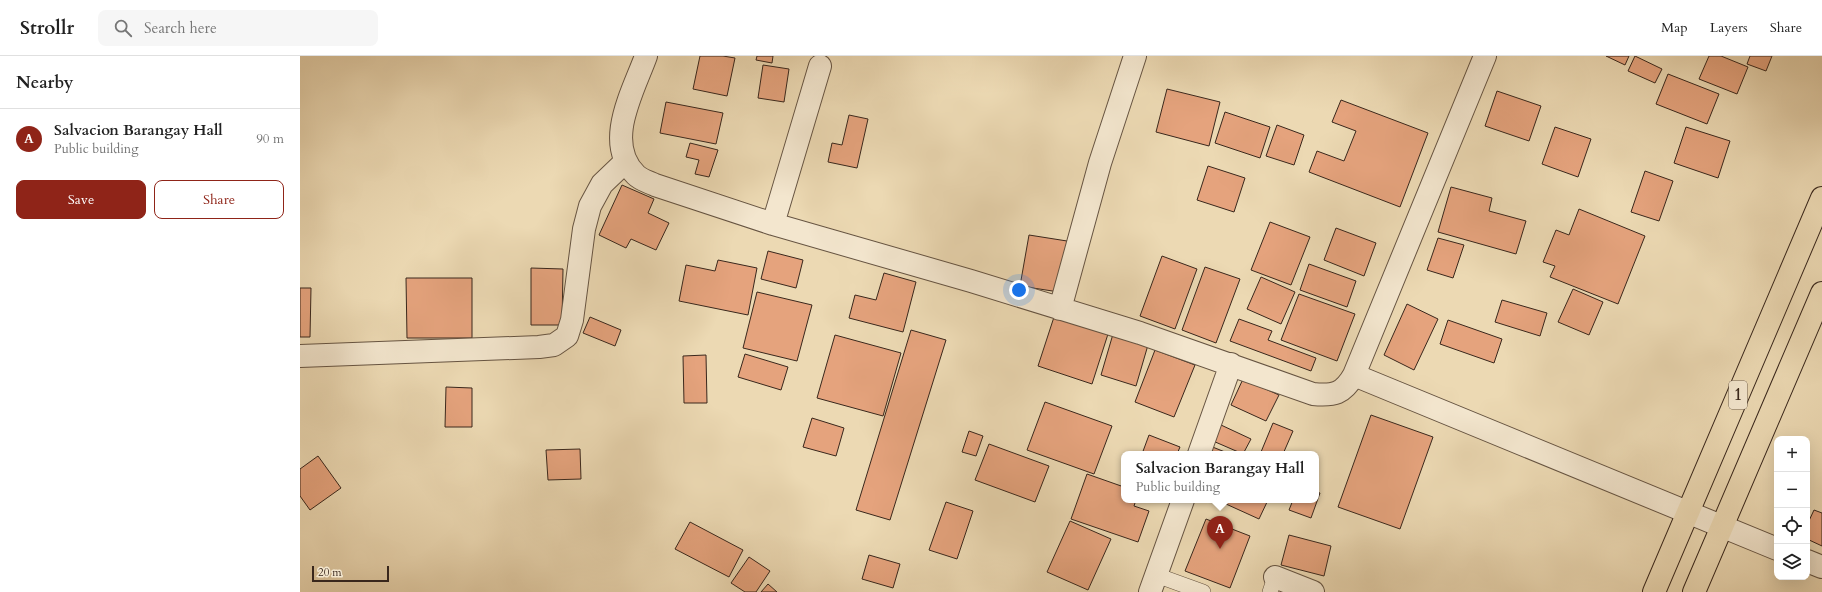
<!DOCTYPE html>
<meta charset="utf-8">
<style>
:root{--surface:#fff;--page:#f6f6f6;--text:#222;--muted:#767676;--line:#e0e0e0;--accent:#8f2418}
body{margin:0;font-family:Cardo,serif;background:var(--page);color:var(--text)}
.controls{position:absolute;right:12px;bottom:12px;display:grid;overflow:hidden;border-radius:8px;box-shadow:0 4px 16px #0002}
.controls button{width:36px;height:36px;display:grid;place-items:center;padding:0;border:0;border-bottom:1px solid var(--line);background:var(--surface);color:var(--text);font:20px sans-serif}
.scale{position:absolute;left:12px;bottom:10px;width:77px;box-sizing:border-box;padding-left:4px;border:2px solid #39271c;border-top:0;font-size:11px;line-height:14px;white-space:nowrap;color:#39271c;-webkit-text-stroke:3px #f3e6ce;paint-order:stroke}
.you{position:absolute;left:719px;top:234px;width:14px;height:14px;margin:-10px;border:3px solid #fff;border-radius:50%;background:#1a73e8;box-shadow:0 0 0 6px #1a73e833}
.badge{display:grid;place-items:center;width:26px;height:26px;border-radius:50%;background:var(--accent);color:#fff;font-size:13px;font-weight:700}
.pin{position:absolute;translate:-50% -33px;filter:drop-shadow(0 1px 2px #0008)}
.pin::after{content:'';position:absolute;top:21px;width:14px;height:12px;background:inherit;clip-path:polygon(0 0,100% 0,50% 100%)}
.popup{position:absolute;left:821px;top:395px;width:198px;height:52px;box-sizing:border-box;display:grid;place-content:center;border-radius:8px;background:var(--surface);filter:drop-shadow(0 1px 3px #0005);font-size:13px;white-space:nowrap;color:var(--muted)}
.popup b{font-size:15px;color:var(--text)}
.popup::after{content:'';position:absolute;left:50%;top:100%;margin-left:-8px;border:8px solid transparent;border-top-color:var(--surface)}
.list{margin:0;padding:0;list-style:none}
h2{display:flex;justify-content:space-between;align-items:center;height:52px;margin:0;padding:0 16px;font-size:17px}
h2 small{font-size:13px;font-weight:400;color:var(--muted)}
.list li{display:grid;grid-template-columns:26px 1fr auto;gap:12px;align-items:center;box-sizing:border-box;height:60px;padding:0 16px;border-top:1px solid var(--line)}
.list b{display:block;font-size:15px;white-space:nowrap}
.list p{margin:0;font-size:13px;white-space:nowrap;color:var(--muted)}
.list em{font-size:13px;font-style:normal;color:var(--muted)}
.actions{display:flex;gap:8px;padding:12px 16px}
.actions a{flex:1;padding:9px 0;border:1px solid var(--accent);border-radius:8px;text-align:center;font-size:14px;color:var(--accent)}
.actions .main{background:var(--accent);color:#fff}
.icon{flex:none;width:22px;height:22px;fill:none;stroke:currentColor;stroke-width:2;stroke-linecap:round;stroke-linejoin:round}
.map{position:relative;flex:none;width:1522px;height:536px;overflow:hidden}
header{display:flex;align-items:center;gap:24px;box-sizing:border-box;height:56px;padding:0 20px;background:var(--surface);border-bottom:1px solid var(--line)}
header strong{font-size:19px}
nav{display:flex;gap:22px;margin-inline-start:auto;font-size:14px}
.search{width:280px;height:36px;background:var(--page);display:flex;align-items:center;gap:10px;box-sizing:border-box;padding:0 14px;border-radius:8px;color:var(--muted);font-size:15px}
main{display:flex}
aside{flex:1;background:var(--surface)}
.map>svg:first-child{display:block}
.building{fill:#e5a37d;stroke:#39271c}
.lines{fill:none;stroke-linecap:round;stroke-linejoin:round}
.service-casing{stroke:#665442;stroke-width:16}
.minor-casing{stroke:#665442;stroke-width:24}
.trunk-casing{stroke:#39271c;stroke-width:24}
.service{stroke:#f3e6ce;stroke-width:15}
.minor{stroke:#f3e6ce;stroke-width:22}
.trunk{stroke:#ecd9b3;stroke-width:22}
.labels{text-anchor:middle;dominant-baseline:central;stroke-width:3;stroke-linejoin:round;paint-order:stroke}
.shield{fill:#f3e6ce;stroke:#716051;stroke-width:1}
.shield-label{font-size:16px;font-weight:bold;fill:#39271c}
</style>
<header>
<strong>Strollr</strong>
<div class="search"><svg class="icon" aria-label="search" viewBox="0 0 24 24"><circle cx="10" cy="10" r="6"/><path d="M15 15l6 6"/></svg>Search here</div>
<nav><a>Map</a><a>Layers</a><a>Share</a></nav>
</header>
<main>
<aside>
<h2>Nearby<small></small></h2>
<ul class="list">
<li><span class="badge">A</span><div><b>Salvacion Barangay Hall</b><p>Public building</p></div><em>90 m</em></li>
</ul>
<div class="actions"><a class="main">Save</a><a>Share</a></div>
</aside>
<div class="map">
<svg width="1522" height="536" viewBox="0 0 1522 536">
<rect width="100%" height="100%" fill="#ecd9b3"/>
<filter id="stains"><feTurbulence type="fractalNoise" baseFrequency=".005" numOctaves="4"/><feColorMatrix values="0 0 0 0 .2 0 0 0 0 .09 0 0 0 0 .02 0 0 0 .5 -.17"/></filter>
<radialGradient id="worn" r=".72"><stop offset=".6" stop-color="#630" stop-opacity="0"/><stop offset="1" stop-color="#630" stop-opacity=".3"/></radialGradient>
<path class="building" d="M400,0h23l12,2 -8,38 -34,-7z
M457,0h16l-1,7 -16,-3z
M1306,0h23l-4,9z
M1335,0l27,13 -7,14 -27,-12z
M1409,0h12l27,11 -11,27 -38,-15z
M1450,0h22l-6,15 -19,-7z
M463,9l26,4 -5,33 -26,-4z
M1368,18l51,20 -12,30 -51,-20z
M867,33l53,13 -11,44 -53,-14z
M1197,35l44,15 -12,35 -44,-15z
M1041,44l87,33 -28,74 -91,-35 8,-21 27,10 12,-30 -24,-9z
M366,46l57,11 -7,31 -56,-11z
M925,56l45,15 -10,31 -45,-15z
M549,59l19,4 -11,49 -29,-6 4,-19 10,2z
M977,69l27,10 -10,30 -28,-9z
M1255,71l36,12 -13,38 -36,-13z
M1386,71l44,14 -12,37 -44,-15z
M390,87l28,7 -9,27 -14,-3 4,-14 -13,-3z
M908,110l37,12 -11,34 -37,-12z
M1345,115l28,10 -14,40 -28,-9z
M322,129l32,14 -6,14 21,10 -13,27 -25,-11 -5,9 -27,-13z
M1151,131l41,11 -3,13 37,10 -10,33 -78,-22z
M1279,153l66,27 -27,68 -68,-27 5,-11 -12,-4 13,-32 13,5z
M970,166l40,15 -19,48 -40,-15z
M1036,172l40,15 -12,33 -40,-16z
M729,179l38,6 -8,51 -39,-6z
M1138,182l26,7 -11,33 -26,-8z
M468,195l35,9 -7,28 -35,-9z
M862,200l35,13 -22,60 -35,-13z
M418,204l39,8 -9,47 -69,-14 7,-36 29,6z
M1009,208l47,17 -9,26 -47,-17z
M905,211l35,12 -24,64 -34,-13z
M231,212l32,1 -1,56h-31z
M584,217l32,9 -13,50 -54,-14 6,-23 21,5z
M961,221l34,15 -14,32 -34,-15z
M106,222h66v60h-65z
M0,232h11l-1,49h-10z
M1273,233l30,13 -14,33 -31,-13z
M457,236l55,13 -15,56 -54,-13z
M999,238l56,20 -18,47 -56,-21z
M1202,244l45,13 -7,23 -45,-14z
M1107,248l31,15 -24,51 -30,-15z
M290,261l31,13 -6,16 -32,-13z
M754,261l54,17 -16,50 -54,-18z
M939,263l33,12 -4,9 48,18 -5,13 -81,-30z
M1148,264l54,19 -8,24 -54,-19z
M611,274l35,10 -56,180 -34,-10z
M813,278l35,11 -12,41 -35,-11z
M535,279l66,18 -18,63 -66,-18z
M855,294l40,15 -21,52 -39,-15z
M445,298l43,13 -7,23 -43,-13z
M406,299l1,48h-23l-1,-47z
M943,323l36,16 -13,26 -35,-16z
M146,331l26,1v39h-27z
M745,346l67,24 -18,48 -67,-24z
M1071,359l62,22 -33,92 -62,-22z
M512,362l32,10 -8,28 -33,-9z
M973,367l20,8 -10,23h-18l-4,-2z
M921,369l30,14 -8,15 -30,-13z
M669,375l14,5 -7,20 -14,-4z
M849,379l31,12 -3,7h-35z
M689,388l60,22 -14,36 -60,-22z
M910,390l20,8h-23z
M280,393l1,30 -33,1 -2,-30z
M18,400l23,32 -31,22 -10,-14v-27z
M787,418l37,13v13h12l-2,6 15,5 -11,31 -67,-23z
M1016,436l4,1 -9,25 -22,-8 4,-10h23z
M928,444h40l-9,19 -33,-15z
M646,446l27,9 -16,48 -28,-9z
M1514,454l8,3v33l-15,-7v-14z
M906,463l44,17 -20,52 -45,-17z
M770,465l41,18 -23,51 -41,-18z
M390,466l53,28 -14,27 -54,-28z
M989,479l42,11 -7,30 -43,-11z
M569,499l31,9 -7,24 -31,-9z
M449,501l21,14 -14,21h-11l-14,-9z
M468,528l9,8h-16z"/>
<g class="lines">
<g class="service-casing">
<path id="service" d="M856,519l47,17
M970,536l5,-15"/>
</g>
<g class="minor-casing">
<path id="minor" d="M346,0c-13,36 -43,87 -10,119 5,5 13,7 19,10l118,39 198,57 169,52 173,61c21,2 30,0 41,-19l131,-319
M473,168l47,-158
M760,253l40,-146 35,-107
M0,300l239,-9 15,-2 13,-9 5,-16 12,-91 6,-23 12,-22 23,-22
M1054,319l423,174
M899,398l32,-90
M1507,505l15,6
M975,521l38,15
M850,536l33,-92"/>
</g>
<g class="trunk-casing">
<path id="trunk" d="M1354,536l168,-394
M1394,536l128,-299"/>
</g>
<use href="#service" class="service"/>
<use href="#minor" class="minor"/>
<use href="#trunk" class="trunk"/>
</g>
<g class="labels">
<rect class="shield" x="1429" y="325" width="18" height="28" rx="3"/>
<g class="shield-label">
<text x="1438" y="339">1</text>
</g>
</g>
<rect width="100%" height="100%" filter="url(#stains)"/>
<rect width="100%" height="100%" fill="url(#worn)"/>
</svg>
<div class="controls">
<button>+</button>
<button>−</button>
<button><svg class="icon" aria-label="locate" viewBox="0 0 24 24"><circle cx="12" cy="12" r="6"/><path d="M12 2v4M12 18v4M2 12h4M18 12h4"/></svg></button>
<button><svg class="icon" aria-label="layers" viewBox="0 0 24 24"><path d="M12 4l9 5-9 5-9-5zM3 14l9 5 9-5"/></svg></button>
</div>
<div class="scale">20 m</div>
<div class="you"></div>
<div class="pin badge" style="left:920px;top:493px">A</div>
<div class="popup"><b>Salvacion Barangay Hall</b>Public building</div>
</div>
</main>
